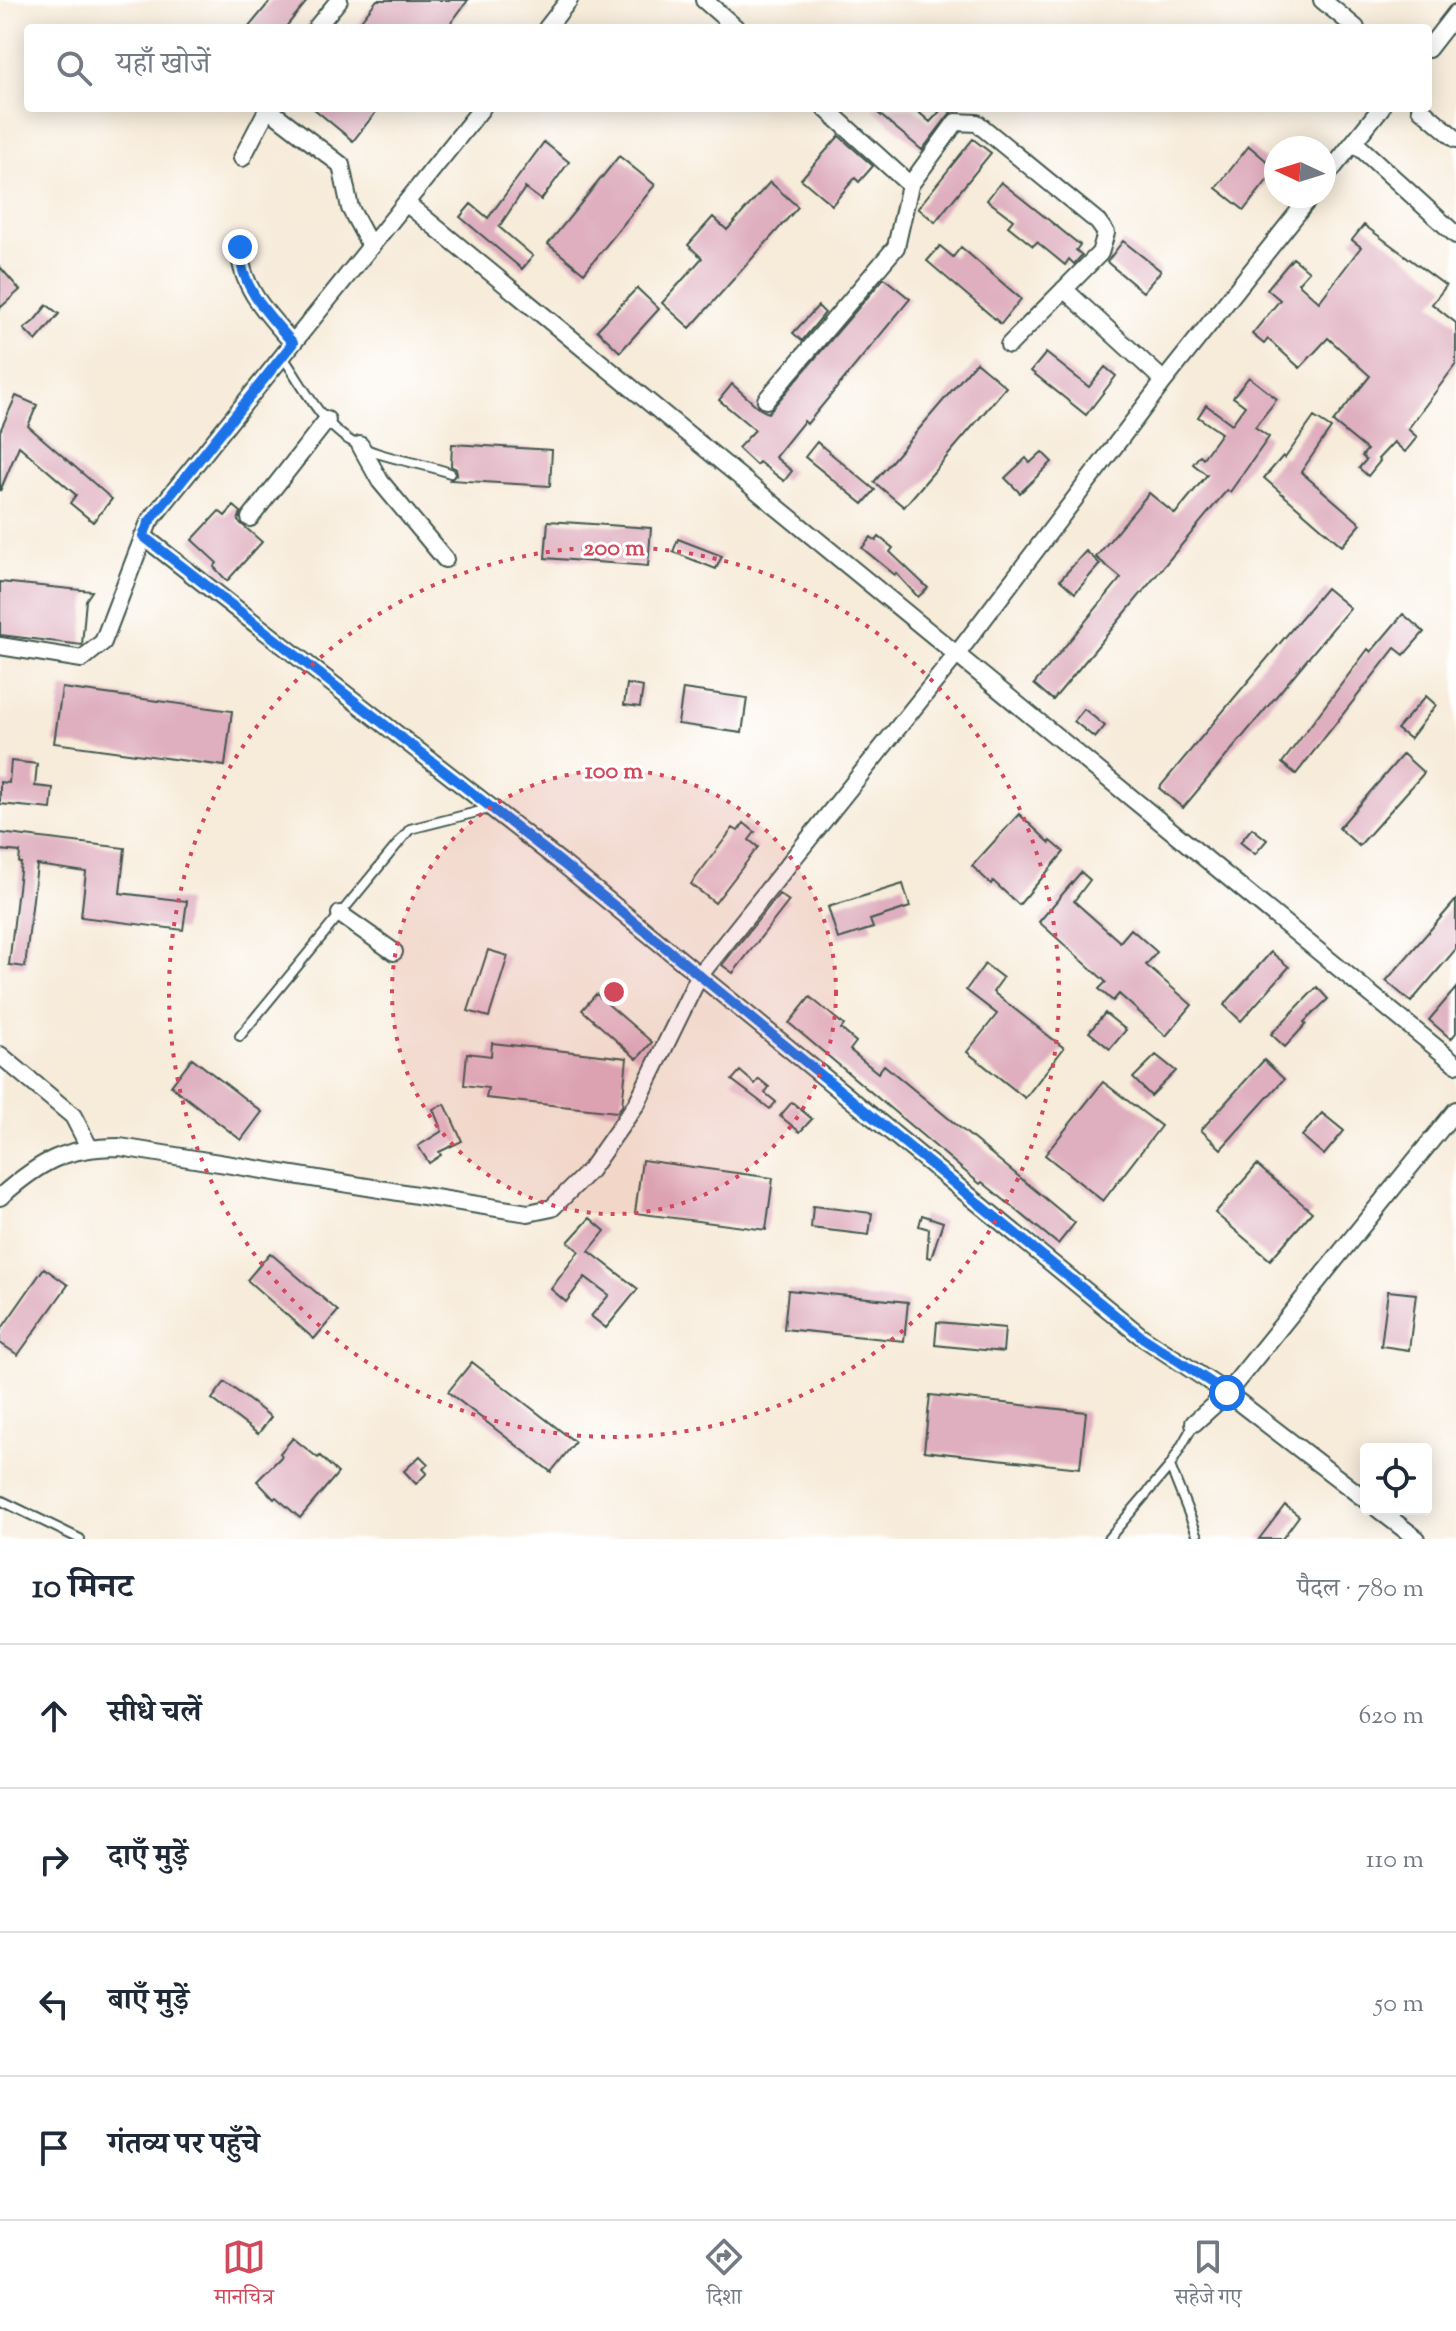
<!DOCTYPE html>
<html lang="hi">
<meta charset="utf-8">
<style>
:root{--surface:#fff;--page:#f2f2f3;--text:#1f2937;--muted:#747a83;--line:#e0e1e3;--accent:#d1495b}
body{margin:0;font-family:"Sorts Mill Goudy","Noto Serif Devanagari",serif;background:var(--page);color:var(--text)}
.controls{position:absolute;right:24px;bottom:24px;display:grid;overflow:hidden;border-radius:8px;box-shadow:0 4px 20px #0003}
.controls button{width:72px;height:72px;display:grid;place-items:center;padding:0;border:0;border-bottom:2px solid var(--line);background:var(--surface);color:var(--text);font:40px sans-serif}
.compass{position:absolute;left:1264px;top:136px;width:72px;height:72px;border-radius:50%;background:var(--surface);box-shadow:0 4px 20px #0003;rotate:274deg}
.stop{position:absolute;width:24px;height:24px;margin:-18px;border:6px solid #1a73e8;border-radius:50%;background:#fff}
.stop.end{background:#1a73e8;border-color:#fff;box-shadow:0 2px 8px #0008}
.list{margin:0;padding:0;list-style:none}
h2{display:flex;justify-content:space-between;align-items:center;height:104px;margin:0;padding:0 32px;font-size:34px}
h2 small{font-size:26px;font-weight:400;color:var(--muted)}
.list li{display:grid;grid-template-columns:52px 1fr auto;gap:24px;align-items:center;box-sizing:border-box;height:144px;padding:0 32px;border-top:2px solid var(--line)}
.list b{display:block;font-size:30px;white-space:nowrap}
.list em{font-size:26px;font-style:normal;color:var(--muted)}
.icon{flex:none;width:44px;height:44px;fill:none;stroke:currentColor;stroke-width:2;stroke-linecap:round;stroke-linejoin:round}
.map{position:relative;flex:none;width:1456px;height:1539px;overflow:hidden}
.search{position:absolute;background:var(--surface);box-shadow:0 4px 20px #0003;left:24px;right:24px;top:24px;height:88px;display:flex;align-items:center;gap:20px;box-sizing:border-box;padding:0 28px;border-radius:8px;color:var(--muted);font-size:30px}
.sheet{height:680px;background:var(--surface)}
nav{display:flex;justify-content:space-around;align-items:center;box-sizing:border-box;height:112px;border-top:2px solid var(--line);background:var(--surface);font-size:22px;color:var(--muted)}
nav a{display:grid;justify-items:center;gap:4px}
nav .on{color:var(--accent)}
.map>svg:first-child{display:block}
.building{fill:#dfafbf}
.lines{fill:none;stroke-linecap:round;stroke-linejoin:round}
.lane-casing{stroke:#3f574d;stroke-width:12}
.street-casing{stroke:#3f574d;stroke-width:20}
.lane{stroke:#fff;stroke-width:8}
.street{stroke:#fff;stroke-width:16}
.route{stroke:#1a73e8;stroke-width:10}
.ring{fill:none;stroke:#d1495b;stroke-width:4;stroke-dasharray:4 8}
.centre{fill:#d1495b;stroke:#fff;stroke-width:4}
.ring-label{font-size:24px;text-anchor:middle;font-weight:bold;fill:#d1495b;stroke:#fff;stroke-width:6;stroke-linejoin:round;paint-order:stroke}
</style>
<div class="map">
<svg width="1456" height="1539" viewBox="0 0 1456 1539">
<rect width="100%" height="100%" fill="#fff"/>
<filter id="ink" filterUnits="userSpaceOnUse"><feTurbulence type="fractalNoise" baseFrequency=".0125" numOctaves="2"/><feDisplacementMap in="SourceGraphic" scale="16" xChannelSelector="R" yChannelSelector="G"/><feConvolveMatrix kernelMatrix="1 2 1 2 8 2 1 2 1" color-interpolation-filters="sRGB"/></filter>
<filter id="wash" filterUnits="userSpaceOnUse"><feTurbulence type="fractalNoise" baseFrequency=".006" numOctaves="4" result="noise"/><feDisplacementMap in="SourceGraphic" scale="32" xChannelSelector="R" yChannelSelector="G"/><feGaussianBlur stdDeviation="1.8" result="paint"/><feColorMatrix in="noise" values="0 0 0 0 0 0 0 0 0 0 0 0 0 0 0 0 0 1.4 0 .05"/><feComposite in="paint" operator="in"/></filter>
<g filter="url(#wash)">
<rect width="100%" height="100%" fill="#f7ebd9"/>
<g id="blocks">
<path class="building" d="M271,0h37l-23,28h-37z
M377,0h91l-21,28h-92z
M313,108h66l-26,33z
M872,108h42l16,14 13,-14 8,4 -29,38z
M839,136l34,30 -14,16 -4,-4 -23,27 -31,-26z
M973,139l18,14 -56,69 -17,-14z
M544,142l25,20 -28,38 -16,-12 -26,39 34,29 -11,13 -62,-52 11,-13 17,14z
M1249,146l27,23 -32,41 -28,-22z
M619,156l36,29 -71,88 -36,-29z
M770,182l28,25 -108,121 -28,-25 40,-45 -14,-13 25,-28 14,13z
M1001,182l79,63 -4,5 6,5 -8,9 -5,-5 -4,6 -28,-23 -4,4 -25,-20 5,-6 -26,-20z
M1364,225l82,61 -14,18 24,19v41l-48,65 9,8 -12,15 -11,-10 -16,17 2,2 -12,15 -9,-8 7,-8 -4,-4 5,-6 -34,-28 37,-46 -42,-38 -28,30 -32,-29 -4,5 -12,-10 28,-34 -13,-11 26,-31 16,13 -11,12 21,19 42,-55 -9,-7z
M1123,241l38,30 -18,21 -36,-30z
M940,246l13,11 8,-10 60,52 -20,25 -74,-63z
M0,267l20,23 -20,18z
M884,278l26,21 -103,125 -3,-3 -29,36 17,14 -8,10 -25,-19 -3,3 -18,-17 17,-18 -36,-30 13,-16 28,25 8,4z
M637,288l22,21 -39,43 -23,-22z
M47,305l12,9 -23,27 -12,-12 10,-8z
M818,306l7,7 -23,28 -9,-8z
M1046,353l43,34 16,-20 11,9 -30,39 -55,-44z
M976,362l30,25 -102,120 -30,-25z
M1249,377l28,22 -22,28 14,10 -39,55 -3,-2 -174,210 -19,-16 87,-106 -25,-21 53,-64 26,21 32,-39 -14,-11 7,-9 3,3 18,-25 -23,-16 8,-12 26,19 13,-18 -12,-9z
M16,396l21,9 -9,21 84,73 -19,23 -23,-19 6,-8 -57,-49 -19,45v-60z
M1314,417l17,11 -30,44 60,52 -19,22 -78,-68 19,-22 2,2z
M817,442l58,48 -12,14 -58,-47z
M452,444l100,6 -2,36 -100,-6 7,-6 -1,-5 -5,-3z
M1042,452l10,10 -32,31 -15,-15 21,-20 4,5z
M234,506l7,6 -3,9 24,21 -35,39 -13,-14 3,-4 -25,-23 27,-29 6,5z
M548,521l103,7 -3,38 -103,-8z
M871,537l5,4 3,-4 14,11 -3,4 38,36 -10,9 -22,-24 -1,2 -33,-27z
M678,539l44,17 -6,13 -43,-17z
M1086,551l14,13 -25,29 -15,-13z
M0,582l92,9 -6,9 -4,45 -82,-10z
M1326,588l24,20 -167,200 -24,-20z
M1403,614l21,18 -20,23 -9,-7 -99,126 -14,-11 86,-114 3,3z
M627,684l16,3 -3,20 -16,-2z
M62,688l170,23 -7,55 -171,-23z
M683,689l64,9 -5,35 -64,-9z
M1426,696l10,9 -26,34 -13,-10z
M1084,709l21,17 -10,12 -21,-17z
M1403,754l21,19 -65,73 -20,-18z
M11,761l26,3 -2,22 18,2 -2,21 -51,-5v-22l9,1z
M1019,814l31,29 1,-2 13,11 -45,53 -26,-24 -2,3 -19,-18z
M744,823l11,9 -6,8 9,7 -43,56 -24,-19 42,-56 5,3z
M1252,828l15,12 -12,14 -15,-12z
M0,833l125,15 -5,45 67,8 -4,29 -102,-13 5,-45 -49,-7 -12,102 -16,-2 12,-102h-2l1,-11 -20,-2z
M1081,872l9,8 -16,21 46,41 11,-13 26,23 -11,13 46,40 -26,31 -47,-42 -6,7 -14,-12 7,-7 -67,-60z
M903,884l7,23 -40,13 3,8 -35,11 -10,-32z
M779,894l10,7 -56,72 -11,-8z
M1456,900v49l-45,53 -25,-21z
M488,950l20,6 -19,61 -21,-6z
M1271,952l18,15 -48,54 -17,-16z
M985,964l18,14 -10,14 71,56 -39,50 -58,-46 30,-38 -31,-24z
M1317,987l11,12 -24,23 2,2 -21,23 -14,-13z
M1456,988v45l-5,6 -22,-19z
M596,994l56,48 -15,17 -55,-49z
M810,997l34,28 -3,4 15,13 -6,8 28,23 6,-8 191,158 -17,21 -76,-62 -2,2 -191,-161z
M1105,1013l21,17 -16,19 -21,-17z
M492,1043l135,15 -5,48 -5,6 -131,-14 2,-10 -24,-3 3,-32 24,3z
M1156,1055l20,16 -25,25 -18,-18z
M192,1058l70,54 -21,28 -70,-54z
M1264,1060l20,19 -63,70 -20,-19z
M740,1071l15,13 4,-5 10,8 -4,6 11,9 -6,7 -38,-29z
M1103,1082l58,44 -58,75 -58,-46z
M792,1102l20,17 -12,13 -20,-16z
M445,1104l17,37 -23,11 2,3 -12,8 -11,-17 24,-15 -9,-22z
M1322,1113l22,18 -20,24 -22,-19z
M642,1160l131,18 -7,52 -131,-17z
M1257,1165l55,47 -42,48 -55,-47z
M813,1206l59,7 -3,22 -58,-7z
M922,1215l21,7 -12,36 -4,-1 2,-28 -10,-3z
M590,1218l15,13 -16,20 49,38 -32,39 -15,-12 18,-21 -24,-18 -19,25 -15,-13 28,-38 -11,-9z
M270,1253l68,58 -24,28 -67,-59z
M44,1268l24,17 -50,70 -18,-12v-12z
M788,1290l120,12 -4,39 -120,-12z
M1388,1291l28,3 -7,56 -28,-4z
M937,1322l68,6 -2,24 -68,-7z
M472,1362l103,80 -24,30 -103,-80z
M225,1382l46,35 -13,17 -46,-35z
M930,1395l156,17 -6,56 -156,-17z
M293,1438l25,20 2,-2 18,17 -38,45 -24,-21 -2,2 -17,-18 25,-25 -2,-3z
M420,1456l8,8 -5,5 4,4 -11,11 -12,-13z
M1285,1505l14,11 -17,23h-23z"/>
</g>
</g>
<g filter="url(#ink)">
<use href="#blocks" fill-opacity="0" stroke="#3f574d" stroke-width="2"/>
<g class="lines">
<g class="lane-casing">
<path id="lane" d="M283,357c19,27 37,65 66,83 29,19 69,21 101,33
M240,1036l170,-207 79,-20
M1170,1466l29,73
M0,1500l80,39
M1108,1539l62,-73 24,-42"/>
</g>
<g class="street-casing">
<path id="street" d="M704,0l32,28
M1322,0l34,28
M316,28l23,-28
M547,28l22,-28
M1428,49l28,-36
M267,108l74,57 9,43 21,39
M825,108l85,77
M1420,108l36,31
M1354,142l102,93
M242,158l26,-50
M1324,179l57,-71
M406,203l1050,861
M240,247c-2,38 30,70 53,96
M1064,289l100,92
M766,400l130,-153 14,-62 46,-63 21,1 121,99 8,11 -6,20 -91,92
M360,445l20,36 65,78
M250,518l77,-98
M143,536l419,327 580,474 85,56 139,107
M0,646l82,13 21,-17 46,-120 333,-414
M340,914l54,38
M0,1055l73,61 16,31
M0,1197c41,-36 65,-50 120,-50l408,66 24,-5 38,-38 47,-67 62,-127 258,-322 207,-273 147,-185
M1194,1423l33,-30 229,-283
M1378,1509l39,30"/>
</g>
<use href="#lane" class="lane"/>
<use href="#street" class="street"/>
</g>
</g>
<g class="lines" filter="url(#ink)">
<path class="route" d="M240,247c-2,38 30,70 53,96l-144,179 -6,14 419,327 580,474 85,56"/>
</g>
<circle cx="614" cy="992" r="222" fill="#d1495b" fill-opacity=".12"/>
<g class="ring">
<circle cx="614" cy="992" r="222"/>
<circle cx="614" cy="992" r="445"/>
</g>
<circle cx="614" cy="992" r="12" class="centre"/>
<g class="ring-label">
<text x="614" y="555">200 m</text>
<text x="614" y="778">100 m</text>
</g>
</svg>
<div class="controls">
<button><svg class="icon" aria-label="locate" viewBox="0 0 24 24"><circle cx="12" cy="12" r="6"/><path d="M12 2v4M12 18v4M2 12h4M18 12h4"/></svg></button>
</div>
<svg class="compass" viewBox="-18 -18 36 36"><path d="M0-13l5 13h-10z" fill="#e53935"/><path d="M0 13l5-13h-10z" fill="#747a83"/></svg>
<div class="stop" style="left:1227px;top:1393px"></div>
<div class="stop end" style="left:240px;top:247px"></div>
<div class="search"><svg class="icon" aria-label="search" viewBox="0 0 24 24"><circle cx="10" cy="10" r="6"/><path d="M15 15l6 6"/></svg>यहाँ खोजें</div>
</div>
<section class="sheet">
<h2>10 मिनट<small>पैदल · 780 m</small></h2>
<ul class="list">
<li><svg class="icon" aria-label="ahead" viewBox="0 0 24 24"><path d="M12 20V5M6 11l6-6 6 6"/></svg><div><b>सीधे चलें</b></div><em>620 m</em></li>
<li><svg class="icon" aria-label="right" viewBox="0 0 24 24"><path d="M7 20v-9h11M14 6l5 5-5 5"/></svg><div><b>दाएँ मुड़ें</b></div><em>110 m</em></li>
<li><svg class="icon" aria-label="left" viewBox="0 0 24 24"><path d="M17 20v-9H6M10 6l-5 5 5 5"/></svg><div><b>बाएँ मुड़ें</b></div><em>50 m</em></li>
<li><svg class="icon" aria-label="arrive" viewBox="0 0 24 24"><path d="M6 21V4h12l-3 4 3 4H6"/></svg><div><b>गंतव्य पर पहुँचे</b></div></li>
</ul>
</section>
<nav>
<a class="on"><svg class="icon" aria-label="map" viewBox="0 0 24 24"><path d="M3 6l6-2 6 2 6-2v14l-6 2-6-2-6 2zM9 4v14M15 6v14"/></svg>मानचित्र</a>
<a><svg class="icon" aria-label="directions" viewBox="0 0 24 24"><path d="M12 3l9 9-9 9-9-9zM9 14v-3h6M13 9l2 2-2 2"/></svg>दिशा</a>
<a><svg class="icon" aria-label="saved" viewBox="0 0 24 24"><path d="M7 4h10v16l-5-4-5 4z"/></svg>सहेजे गए</a>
</nav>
